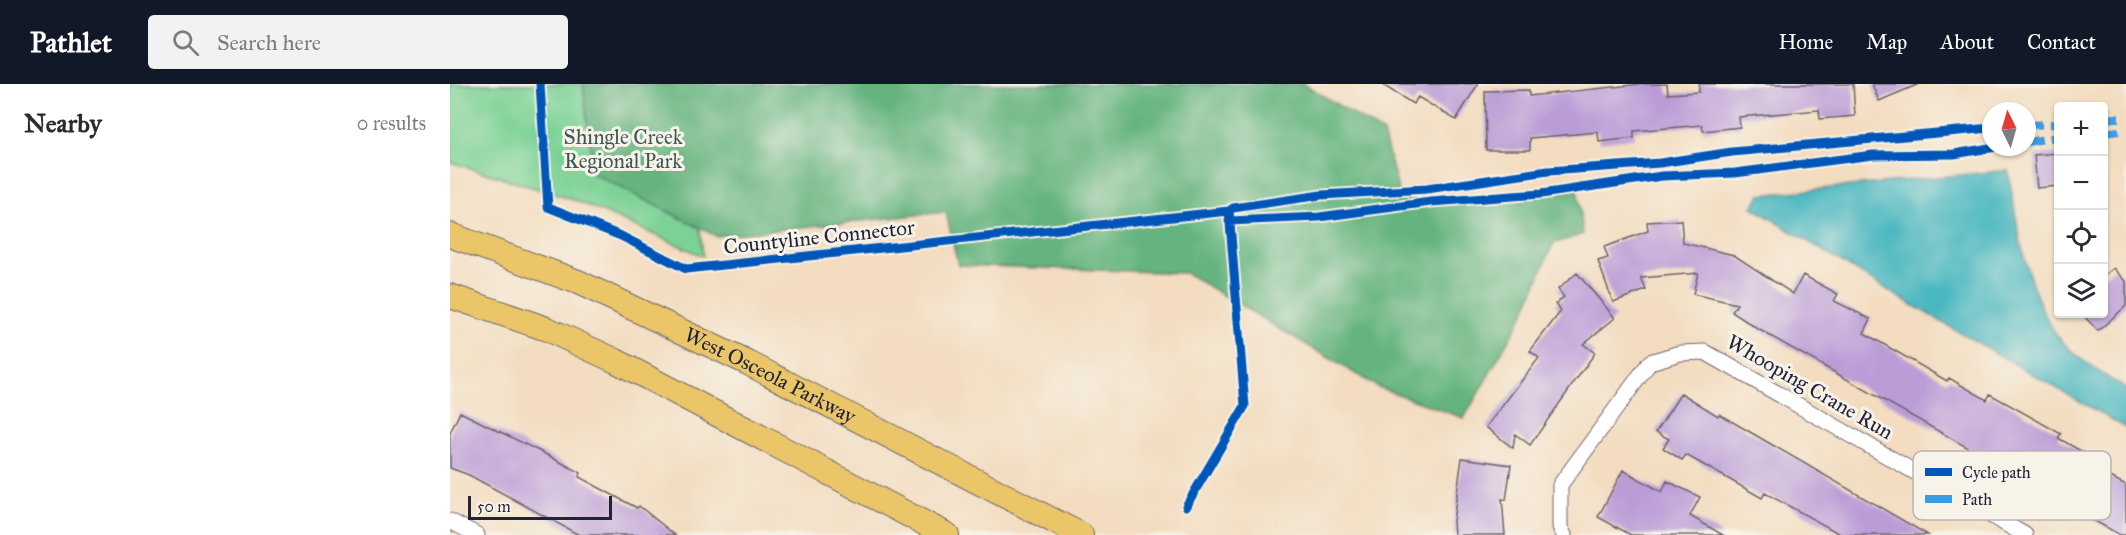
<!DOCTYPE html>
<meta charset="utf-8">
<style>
:root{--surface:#fff;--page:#f2f2f3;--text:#2b2b33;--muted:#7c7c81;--line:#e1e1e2;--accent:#111827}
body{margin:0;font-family:"IM FELL Great Primer",serif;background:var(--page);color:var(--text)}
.controls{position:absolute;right:18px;top:18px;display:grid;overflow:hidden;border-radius:6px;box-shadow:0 2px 4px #0004}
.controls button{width:54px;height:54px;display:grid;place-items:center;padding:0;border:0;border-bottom:2px solid var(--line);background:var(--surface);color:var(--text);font:30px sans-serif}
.compass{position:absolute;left:1532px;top:18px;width:54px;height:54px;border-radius:50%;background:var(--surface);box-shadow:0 2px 4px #0004;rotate:355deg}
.scale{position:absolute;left:18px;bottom:15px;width:144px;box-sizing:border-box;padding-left:6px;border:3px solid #22223b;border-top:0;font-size:16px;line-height:21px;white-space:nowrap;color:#22223b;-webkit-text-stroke:4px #f7f3e8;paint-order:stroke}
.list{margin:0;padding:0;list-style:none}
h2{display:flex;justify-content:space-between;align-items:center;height:78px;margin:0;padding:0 24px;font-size:26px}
h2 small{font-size:20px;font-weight:400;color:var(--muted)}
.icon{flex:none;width:33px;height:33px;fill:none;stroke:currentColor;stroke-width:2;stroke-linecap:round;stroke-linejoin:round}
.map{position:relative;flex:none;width:1676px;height:451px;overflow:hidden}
header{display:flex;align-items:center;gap:36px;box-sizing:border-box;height:84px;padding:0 30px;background:var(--accent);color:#fff}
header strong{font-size:28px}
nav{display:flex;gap:33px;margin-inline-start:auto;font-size:21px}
.search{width:420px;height:54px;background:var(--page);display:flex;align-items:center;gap:15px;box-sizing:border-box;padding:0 21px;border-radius:6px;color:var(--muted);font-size:22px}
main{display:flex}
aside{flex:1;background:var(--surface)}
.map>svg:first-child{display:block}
.green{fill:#7cd296;stroke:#4f7a68;stroke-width:1.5}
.forest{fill:#65b47f;stroke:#446b5d;stroke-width:1.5}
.water{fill:#48b7c0;stroke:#356c7e;stroke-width:1.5}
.building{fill:#ba9cd7}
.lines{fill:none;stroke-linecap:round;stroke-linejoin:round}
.street-casing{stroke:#6b6369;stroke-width:17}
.primary-casing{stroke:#6b6369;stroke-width:26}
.street{stroke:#fff;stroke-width:15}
.primary{stroke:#ebc669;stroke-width:24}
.quiet{stroke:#3c9ce2;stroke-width:8;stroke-dasharray:15 8;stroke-linecap:butt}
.cycleway-casing{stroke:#f7f3e8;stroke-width:13}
.cycleway{stroke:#0057b8;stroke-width:9}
.labels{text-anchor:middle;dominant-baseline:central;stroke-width:6;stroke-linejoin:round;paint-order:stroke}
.park-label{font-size:21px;fill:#3d5756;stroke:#f7f3e8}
.street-label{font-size:21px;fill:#22223b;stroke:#f7f3e8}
.key{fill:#f7f3e8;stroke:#b7b4b4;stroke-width:1.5}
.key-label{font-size:16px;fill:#22223b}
</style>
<header>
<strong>Pathlet</strong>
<div class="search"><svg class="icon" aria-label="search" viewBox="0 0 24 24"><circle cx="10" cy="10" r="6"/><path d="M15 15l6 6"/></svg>Search here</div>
<nav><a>Home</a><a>Map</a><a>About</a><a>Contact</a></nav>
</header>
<main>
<aside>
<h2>Nearby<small>0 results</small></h2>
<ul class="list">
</ul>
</aside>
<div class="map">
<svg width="1676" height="451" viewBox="0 0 1676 451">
<rect width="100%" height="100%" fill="#f7f3e8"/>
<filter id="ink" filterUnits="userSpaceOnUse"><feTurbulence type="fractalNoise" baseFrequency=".0167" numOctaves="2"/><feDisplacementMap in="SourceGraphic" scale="12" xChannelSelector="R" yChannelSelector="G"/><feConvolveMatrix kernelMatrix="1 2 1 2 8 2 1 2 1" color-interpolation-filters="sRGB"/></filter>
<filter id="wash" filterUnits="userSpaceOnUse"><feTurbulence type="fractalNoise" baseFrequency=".008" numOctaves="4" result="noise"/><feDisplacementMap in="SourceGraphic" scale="24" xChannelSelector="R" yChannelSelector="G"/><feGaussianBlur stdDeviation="1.35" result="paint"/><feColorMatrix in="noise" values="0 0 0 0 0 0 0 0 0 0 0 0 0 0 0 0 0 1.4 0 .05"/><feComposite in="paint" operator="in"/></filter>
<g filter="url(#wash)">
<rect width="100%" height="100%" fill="#f3dcbf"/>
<path class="green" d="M0,0h234l19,172 -126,-55 -127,-39z"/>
<path class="forest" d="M133,0h721l79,49 18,67 100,5 76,-17 6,46 -30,10 -28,67 -61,107 -86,-31 -192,-114 -228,-8 -12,-53 -230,24 -123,-62z"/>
<path class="water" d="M1558,86c9,54 16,111 44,158 16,26 50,46 74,61v39l-217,-125 -157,-96 8,-12z"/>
<g id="blocks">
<path class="building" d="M931,0h97l-22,36 -38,-23 -5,7z
M1192,0h25l1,10 31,-2v-8h154l2,32 -35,3 -1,-9 -80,7 1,10 -37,4 -1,-6 -68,6v7l-35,4 -1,-10 -68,6v12h-44l-1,-59 44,-1v6z
M1422,0h47l-40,17z
M1608,69v33l-21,2 -3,-33z
M1231,136l2,23 51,12 59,39 10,-19 35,19 -4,7 37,18 -7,14 83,48 2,-3 38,22 3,-6 71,40 -3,4 37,21 -4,8 35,18v50h-6l-45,-25 1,-1 -318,-180 -26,-17 5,-8 -44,-10 5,-21 -57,5 5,12 -33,12 -15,-41 10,-3 -4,-11 44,-16 -1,-9z
M1664,184l12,13v25l-28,25 -16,-17h21v-37z
M1127,189l38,45 -32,26 12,9 -65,92 -15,-11 -2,14 -27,-21 53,-69 -9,-7 31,-40 -6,-7 9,-7 -6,-8z
M1231,309l37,23 1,-2 31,18 178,103h-86l-77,-42 -3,5 -76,-43 -4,5 -19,-12 6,-9 -13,-7z
M10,328l89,44 32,17 -2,4 58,31 2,-2 36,29h-96l-110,-60 -19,-7v-35z
M1012,374l49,7 -5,35 -4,-1 3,36h-51l-1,-14z
M1173,386l39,22 5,-11 33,16 -10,19 33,19h-92l-33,-18z"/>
</g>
</g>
<g filter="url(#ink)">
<use href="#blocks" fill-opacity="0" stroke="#6b6369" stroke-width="1.5"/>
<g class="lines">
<g class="street-casing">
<path id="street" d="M0,437l27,14
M1114,451l-4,-8v-42l90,-123 30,-9 25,-1 320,183"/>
</g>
<g class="primary-casing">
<g id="primary">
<path id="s1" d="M0,151l128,47 170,81 333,172"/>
<path d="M0,212l97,33 69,32 331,174"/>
</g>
</g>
<use href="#street" class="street"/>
<use href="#primary" class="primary"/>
<path class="quiet" d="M1654,35l22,-2
M1577,41l31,-1
M1654,49l22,-3
M1577,58l31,-5"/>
<g class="cycleway-casing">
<path id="cycleway" d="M90,0l8,123 73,29 65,33 543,-58 4,-3 88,-13 106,-6 121,-18 112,-8 72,-11 259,-24
M779,137l90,-4 112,-15 110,-8 121,-18 73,-3 138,-18 81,-1 42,-7
M736,422l59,-100 -16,-195"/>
</g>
<use href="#cycleway" class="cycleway"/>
</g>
</g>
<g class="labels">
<g class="park-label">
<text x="173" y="53">Shingle Creek<tspan x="173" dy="24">Regional Park</tspan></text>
</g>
<g class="street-label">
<text transform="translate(369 153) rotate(-6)">Countyline Connector</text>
<text stroke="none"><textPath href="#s1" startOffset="350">West Osceola Parkway</textPath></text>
<text transform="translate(1360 303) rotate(30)">Whooping Crane Run</text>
</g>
</g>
<rect x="1463" y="367" width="198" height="69" rx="9" class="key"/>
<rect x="1475" y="384" width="27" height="8" fill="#0057b8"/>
<rect x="1475" y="411" width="27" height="8" fill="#3c9ce2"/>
<g class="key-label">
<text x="1512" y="394">Cycle path</text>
<text x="1512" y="421">Path</text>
</g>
</svg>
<div class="controls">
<button>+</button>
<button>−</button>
<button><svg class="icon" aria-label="locate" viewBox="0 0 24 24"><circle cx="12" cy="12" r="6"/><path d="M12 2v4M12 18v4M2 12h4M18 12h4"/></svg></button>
<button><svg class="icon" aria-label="layers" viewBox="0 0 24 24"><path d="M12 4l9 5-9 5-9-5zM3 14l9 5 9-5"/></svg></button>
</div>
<svg class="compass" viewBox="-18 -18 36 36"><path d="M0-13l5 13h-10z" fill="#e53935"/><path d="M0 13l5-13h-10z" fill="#7c7c81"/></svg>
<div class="scale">50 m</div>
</div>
</main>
